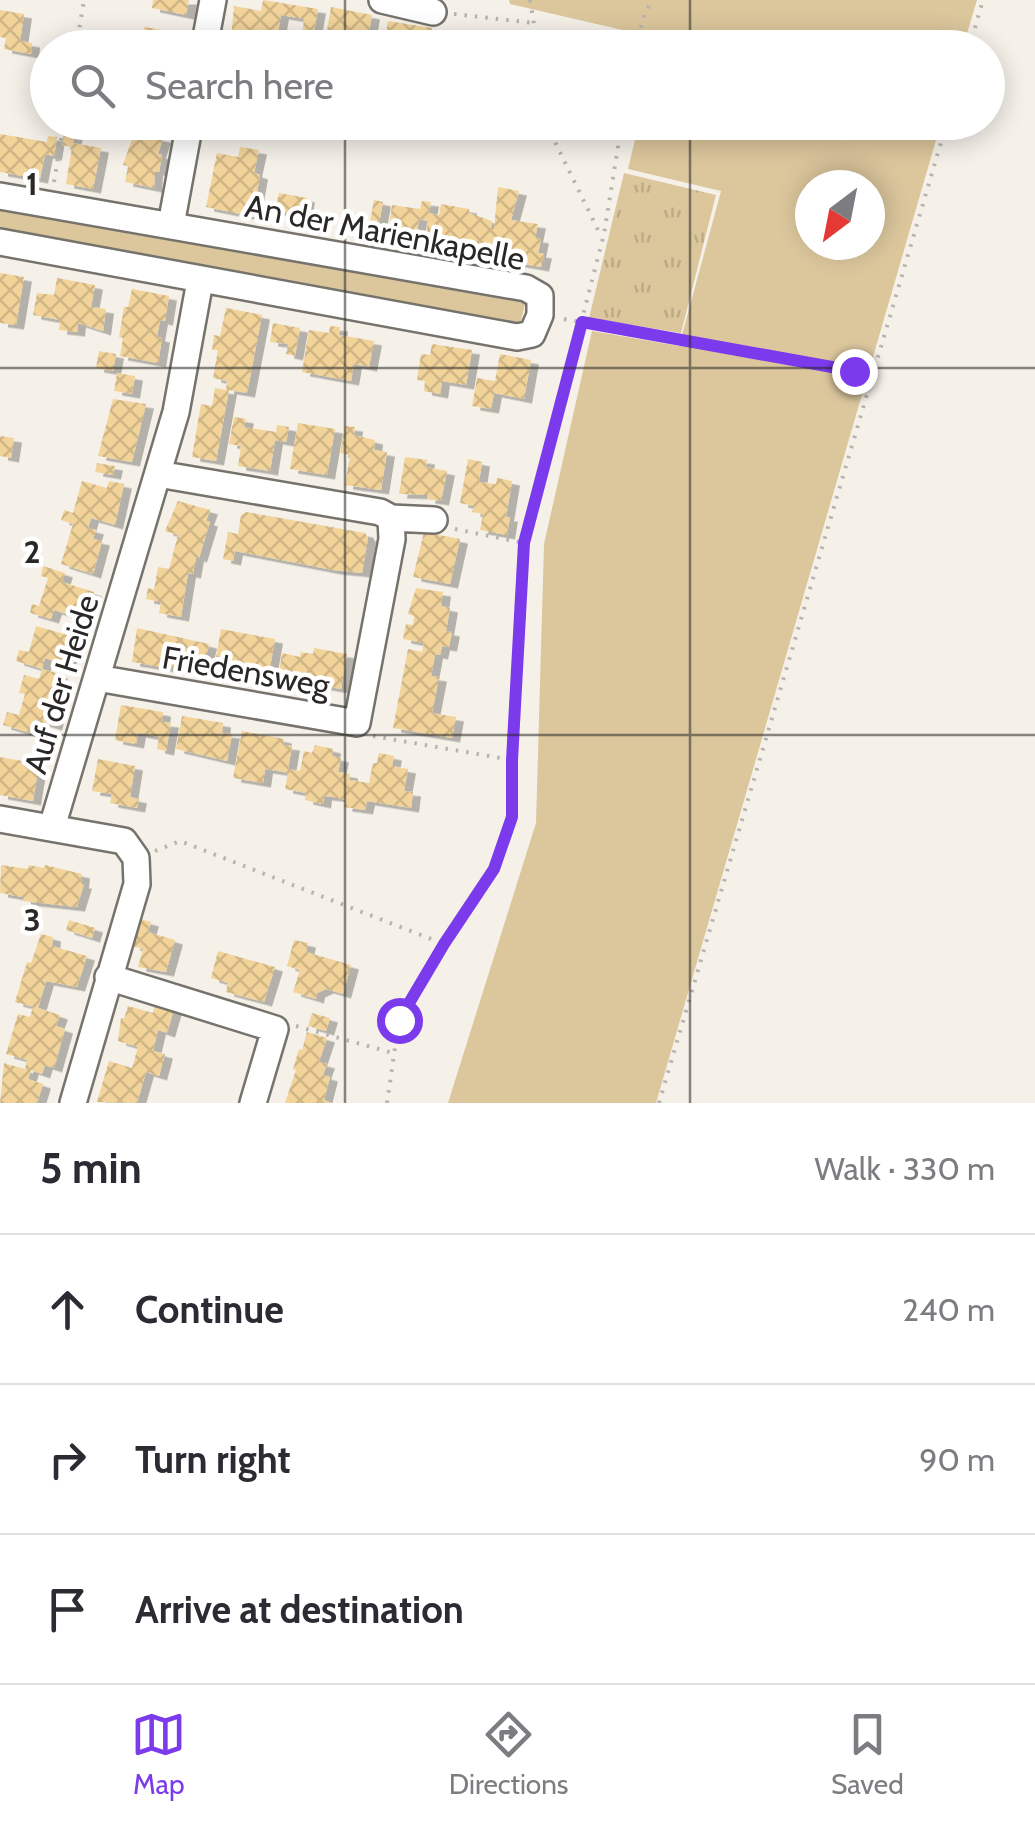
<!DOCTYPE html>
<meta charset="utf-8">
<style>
:root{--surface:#fff;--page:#f2f2f3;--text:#2b2b33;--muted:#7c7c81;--line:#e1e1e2;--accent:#7c3aed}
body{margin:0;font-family:Cabin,sans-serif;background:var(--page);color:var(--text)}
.compass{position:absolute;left:795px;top:170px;width:90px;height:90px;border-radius:50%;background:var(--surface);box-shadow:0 5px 25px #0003;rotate:212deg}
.stop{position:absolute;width:30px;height:30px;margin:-22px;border:8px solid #7c3aed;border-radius:50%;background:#fff}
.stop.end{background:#7c3aed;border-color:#fff;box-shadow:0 2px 10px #0008}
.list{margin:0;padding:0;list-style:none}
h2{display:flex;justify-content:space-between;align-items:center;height:130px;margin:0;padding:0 40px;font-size:42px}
h2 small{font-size:32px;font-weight:400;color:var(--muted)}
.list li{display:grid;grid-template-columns:65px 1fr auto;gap:30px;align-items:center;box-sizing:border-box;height:150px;padding:0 40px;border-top:2px solid var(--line)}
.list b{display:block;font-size:38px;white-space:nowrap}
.list em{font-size:32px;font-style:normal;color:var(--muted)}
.icon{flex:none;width:55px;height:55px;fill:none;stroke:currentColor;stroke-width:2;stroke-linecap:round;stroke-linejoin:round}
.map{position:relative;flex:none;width:1035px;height:1103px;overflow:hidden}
.search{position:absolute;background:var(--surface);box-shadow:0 5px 25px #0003;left:30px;right:30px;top:30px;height:110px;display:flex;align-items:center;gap:25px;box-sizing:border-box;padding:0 35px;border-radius:55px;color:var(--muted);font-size:38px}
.sheet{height:580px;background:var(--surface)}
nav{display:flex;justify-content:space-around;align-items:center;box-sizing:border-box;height:140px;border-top:2px solid var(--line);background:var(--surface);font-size:28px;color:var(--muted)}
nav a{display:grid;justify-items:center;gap:5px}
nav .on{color:var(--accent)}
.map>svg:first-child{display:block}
.grass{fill:#dcc79d;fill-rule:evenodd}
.park{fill:url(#park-tufts)}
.building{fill:url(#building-cross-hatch);filter:url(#shadow)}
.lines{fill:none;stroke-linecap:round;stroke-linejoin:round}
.minor-casing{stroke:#76736c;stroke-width:30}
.path{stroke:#b7b3ad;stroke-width:4;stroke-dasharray:2.5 8;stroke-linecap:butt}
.minor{stroke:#fff;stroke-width:25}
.route{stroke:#7c3aed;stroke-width:12}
.grid{fill:none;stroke:#2a2826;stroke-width:2.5;stroke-opacity:0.55}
.labels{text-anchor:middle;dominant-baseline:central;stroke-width:9;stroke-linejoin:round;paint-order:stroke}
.street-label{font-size:32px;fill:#2a2826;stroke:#fff}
.grid-label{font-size:32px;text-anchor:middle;font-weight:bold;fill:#2a2826;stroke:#fff;stroke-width:9;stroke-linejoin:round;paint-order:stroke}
</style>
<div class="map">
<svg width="1035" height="1103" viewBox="0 0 1035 1103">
<defs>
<pattern id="park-tufts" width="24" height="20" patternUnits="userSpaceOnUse" patternTransform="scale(2.5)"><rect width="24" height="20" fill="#dcc79d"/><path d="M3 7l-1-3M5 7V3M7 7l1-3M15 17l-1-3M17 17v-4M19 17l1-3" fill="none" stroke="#bdab87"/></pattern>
<pattern id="building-cross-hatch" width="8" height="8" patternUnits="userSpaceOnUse" patternTransform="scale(2.5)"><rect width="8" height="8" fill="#f2d49b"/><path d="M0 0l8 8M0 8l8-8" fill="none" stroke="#d0b685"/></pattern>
<filter id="shadow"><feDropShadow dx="8" dy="4.5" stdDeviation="0" flood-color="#0004"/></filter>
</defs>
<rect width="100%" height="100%" fill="#f5f1e9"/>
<path class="grass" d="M509,0h468l-14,47 -307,1 1,-10 -147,-34z
M639,123h302l-285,980h-208l88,-280 8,-279 48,-213 87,15 42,-155 -93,-22zM870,185v60h-60v-60z
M0,204l519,91 6,9 -4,17 -10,4 -511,-90z"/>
<path class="park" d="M624,173l92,22 -35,138 -92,-15z"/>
<path class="building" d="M153,0h36l-3,15 -34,-7z
M263,0l55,9 -5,28 -11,-2 2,-16 -23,-4 -6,33h-45l4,-42 27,5z
M331,7l41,8 -6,33h-42z
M0,10l24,4 -4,27 12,2 -1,11 -27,-5 2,-11 -6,-1z
M388,21l44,7 -3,20h-55l1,-5 9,2z
M144,27l30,5 -2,16h-32z
M460,33l17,3 -1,4 15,2 2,6h-47l1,-5 11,2z
M112,122h20l-2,11 -20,-4z
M65,127l11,2 -3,14 28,5 -8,41 -27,-5 6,-37 -10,-2z
M134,133l29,5 -5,16 4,1 -3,17 -4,-1 -1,17 -29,-6 3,-16 -5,-1z
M0,134l47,8 1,-6 9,1 -3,19 -9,-2 -5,25 -40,-7z
M240,147l19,3 -5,23 6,2 -5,28h-6l-3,12 -40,-8 11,-54 21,4z
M498,187l21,4 -8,29 27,4 -3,14 6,1 -3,14 6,1 -3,13 -52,-9 1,-9 -13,-3v-3l-13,-3 -1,7 -19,-3 2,-7 -20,-5 2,-11 -9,-2 -3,20 -28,-5 4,-29 28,4 2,-8 9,1 -2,11 10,2 2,-11 28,5v4l23,8 -1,8h3z
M279,193l28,5 -3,18 -29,-5z
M374,200l9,2 -5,27 -9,-2z
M0,273l24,4 -8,48 -16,-2z
M57,278l38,7 -4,22 15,2 -3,22 -25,-8 -1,9 -18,-2 1,-10 -27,-5 4,-22 17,2z
M132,289l37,7 -4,25 -5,-1 -3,17 5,1 -4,25 -38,-7 3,-18 -4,-1 5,-30h4z
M226,308l36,7 -15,78 -18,-3 -13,71 -24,-4 9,-53 11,2 3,-18 11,2 1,-9 -14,-3 5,-28h-6l2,-15 6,1z
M273,323l27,5 -5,28 -9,-2 2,-10 -18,-2z
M330,326l10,1 -1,8 35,6 -5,26 -15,-3 -3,17 -49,-9 7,-42 20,3z
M432,344l40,6 -6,35 -24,-4 -2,13 -16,-3 1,-10 -8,-1 4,-26 9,1z
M99,351l17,3 -3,17 -17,-3z
M500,354l31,6 -7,39 -30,-6 -3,16 -19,-3 5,-28 18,3z
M117,373l18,3 -3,18 -18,-3z
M113,399l33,5 -14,58 -34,-6z
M234,417l12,2 -2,8 32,5 1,-7 12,2 -3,15 -11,-2 -5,31 -32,-5 3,-20 -12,-2z
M298,423l37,6 -8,46 -37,-6z
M345,426l10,1 -1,8 21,5 -1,10 13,2 -6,38 -36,-5 5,-30 -10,-2z
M0,436l14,2 -3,20 -11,-2z
M405,457l22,3 -1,7 21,4 -6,30 -14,-2 1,-4 -29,-1z
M468,459l14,3 -3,20 17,2 1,-6 15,3 -6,36h4l-3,18 -27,-5 3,-16 -11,-2 2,-6 -14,-3z
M97,463l18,3 -2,9 -18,-3z
M82,481l25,7 2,-7 15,3 -9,41 -24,-7 -3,10 8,2 -3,9 9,2 -9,33 -32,-10 12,-40 -12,-4 3,-10 9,3z
M178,501l32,9 -4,11 4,1 -11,36 -3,-1 -3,17 -5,-1 -7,44 -22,-4 2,-11 -15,-3 2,-11 6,2 4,-23 11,2 9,-34 -13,-4z
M246,512l119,21 3,5 -6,35 -29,-3 -98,-19 -2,10 -10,-2 5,-27 10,2 3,-19z
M424,532l36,7 -10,45 -37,-7z
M43,566l22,7 -3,9 32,10 -9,28 -31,-10 -3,9 -21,-6 2,-9 7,2 9,-28 -7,-2z
M416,588l27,4 -2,14 9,2 -4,23 6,1 -3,15 -7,-1 -2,9 -5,-1 -4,22 8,1 -7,36 24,4 -4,21 -59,-10 15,-79 14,3 2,-9 -21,-4 3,-15 7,1 1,-9 -6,-2z
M36,626l39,11 -8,28 -22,-7 -3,11 18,5 -3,10 8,3 -11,39 -20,-6 -4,13 -27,-8 4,-13 12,3 6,-21 -6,-1 5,-18 15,4 3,-10 -26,-8 3,-11 10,2z
M137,628l72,16 -4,18 -18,-3 -2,12 -53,-9z
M221,629l54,10 -8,45 -54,-10z
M314,648l33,6 -6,35 -63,-11 4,-25 18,4 1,-5 12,2z
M121,705l42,7 -1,10 9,1 -5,28 -9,-2 2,-12 -21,-4 -2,11 -21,-4z
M182,716l41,7 -1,10 10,1 -5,27 -51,-12z
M242,731l42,8 -1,6 9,1 -4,23 12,2 4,-20 8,2 3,-8 18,4 -1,7 9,2 -3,14 12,2 -1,6 20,3 4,-20h4l2,-10 15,3 -2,10 16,3 -4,22 9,1 -2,16 -44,-7 -2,9 -21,-3 2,-7 -12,-3 -10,-1 -1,8 -18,-4 1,-7 -21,-4 3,-16 -10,-2 -13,-2 -2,14 -30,-5z
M0,757l39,7 -6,37 -33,-6z
M98,759l37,7 -5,31 9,2 -2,9 -27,-5 2,-9 -20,-3z
M1,865l27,4 1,-4 15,3 1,-3 37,9 -1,10h3l-7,23 -54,-6v-4l-23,-4z
M140,919l11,3 -3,10 27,8 -9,32 -28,-5 5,-18 -11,-3z
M69,920l26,8 -3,10 -26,-8z
M41,934l12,3 -1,9 35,10 -10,31 -31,-6 -8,27 22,7 -4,11 9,3 -11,39 -9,-3 -3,9 -11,-4 -3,9 15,5 -6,19h-37l4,-40 21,6 2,-9 -21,-6 12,-40 12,3 3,-10 -18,-5 12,-40 4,1z
M294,940l14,3 -2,9 45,13 -8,29 -17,-5 -9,4 -1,6 -23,-7 7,-22 -13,-4z
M218,951l57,16 -11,35 -38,-10 2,-9 -17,-5z
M156,1001l19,5 -8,27 -9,-3 -5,21 12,3 -6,22 -13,-4 -9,31 -40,-1 12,-41 23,7 6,-21 -20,-6 3,-23 3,1 4,-13 25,7z
M312,1013l18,5 -4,13 -18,-5z
M307,1032l20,6 -8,24 8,2 -4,11 7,2 -6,23 7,3h-46l11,-33 -3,-1 6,-20 3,1z"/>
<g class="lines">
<g class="minor-casing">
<path id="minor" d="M382,0l51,12
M204,48l9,-48
M0,196l526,92 14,8v19l-8,19 -15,3 -517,-95
M171,225l19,-103
M391,518l43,2
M97,678l260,45 35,-184 -1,-21 -11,-6 -222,-38
M0,819l124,22 12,17 1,26 -64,219
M52,827l124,-415 24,-131
M108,977l167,52 -22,74"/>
</g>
<path class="path" d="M530,0l8,48
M454,14l80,9
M76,48l8,-48
M636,48l9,-37 9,-11
M969,48l14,-48
M552,122l3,20 44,90 5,2
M54,182l10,-60
M564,319l309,57
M455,529l69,14
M373,736l139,24
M155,851l25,-10 264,103
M296,1026l97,27
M387,1103l12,-83 45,-76 49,-75 19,-52v-57l12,-217 80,-309 18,-112
M659,1103l288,-981"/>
<use href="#minor" class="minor"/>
</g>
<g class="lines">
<path class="route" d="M399,1020l45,-76 50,-75 18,-52v-57l12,-217 58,-221 272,49"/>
</g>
<path class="grid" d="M345,0v48M690,0v48M345,122v981M690,122v981M0,368h1035M0,735h1035"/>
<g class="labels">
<g class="street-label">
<text transform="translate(385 232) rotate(11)">An der Marienkapelle</text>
<text transform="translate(246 671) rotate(10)">Friedensweg</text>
<text transform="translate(61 684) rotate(-73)">Auf der Heide</text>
</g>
</g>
<g class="grid-label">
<text x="32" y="195">1</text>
<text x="32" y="563">2</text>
<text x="32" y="931">3</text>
</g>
</svg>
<svg class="compass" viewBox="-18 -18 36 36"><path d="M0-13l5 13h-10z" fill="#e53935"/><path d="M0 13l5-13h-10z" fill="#7c7c81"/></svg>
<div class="stop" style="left:399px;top:1020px"></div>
<div class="stop end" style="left:854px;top:371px"></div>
<div class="search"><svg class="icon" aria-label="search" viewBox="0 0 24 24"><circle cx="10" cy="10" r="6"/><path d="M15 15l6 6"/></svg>Search here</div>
</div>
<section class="sheet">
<h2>5 min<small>Walk · 330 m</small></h2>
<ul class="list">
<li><svg class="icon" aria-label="ahead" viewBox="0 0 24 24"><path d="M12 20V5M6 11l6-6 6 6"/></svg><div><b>Continue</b></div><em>240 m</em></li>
<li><svg class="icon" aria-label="right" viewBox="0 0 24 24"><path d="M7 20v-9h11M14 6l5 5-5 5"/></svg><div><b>Turn right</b></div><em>90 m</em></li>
<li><svg class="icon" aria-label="arrive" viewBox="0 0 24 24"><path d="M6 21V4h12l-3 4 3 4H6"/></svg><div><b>Arrive at destination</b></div></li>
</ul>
</section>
<nav>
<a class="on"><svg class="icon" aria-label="map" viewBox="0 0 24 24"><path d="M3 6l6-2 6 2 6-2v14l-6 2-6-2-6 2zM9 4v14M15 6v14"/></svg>Map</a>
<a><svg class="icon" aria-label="directions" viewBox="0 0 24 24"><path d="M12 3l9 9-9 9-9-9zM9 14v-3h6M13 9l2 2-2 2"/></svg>Directions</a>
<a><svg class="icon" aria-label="saved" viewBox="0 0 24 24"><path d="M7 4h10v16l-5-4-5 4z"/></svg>Saved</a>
</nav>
